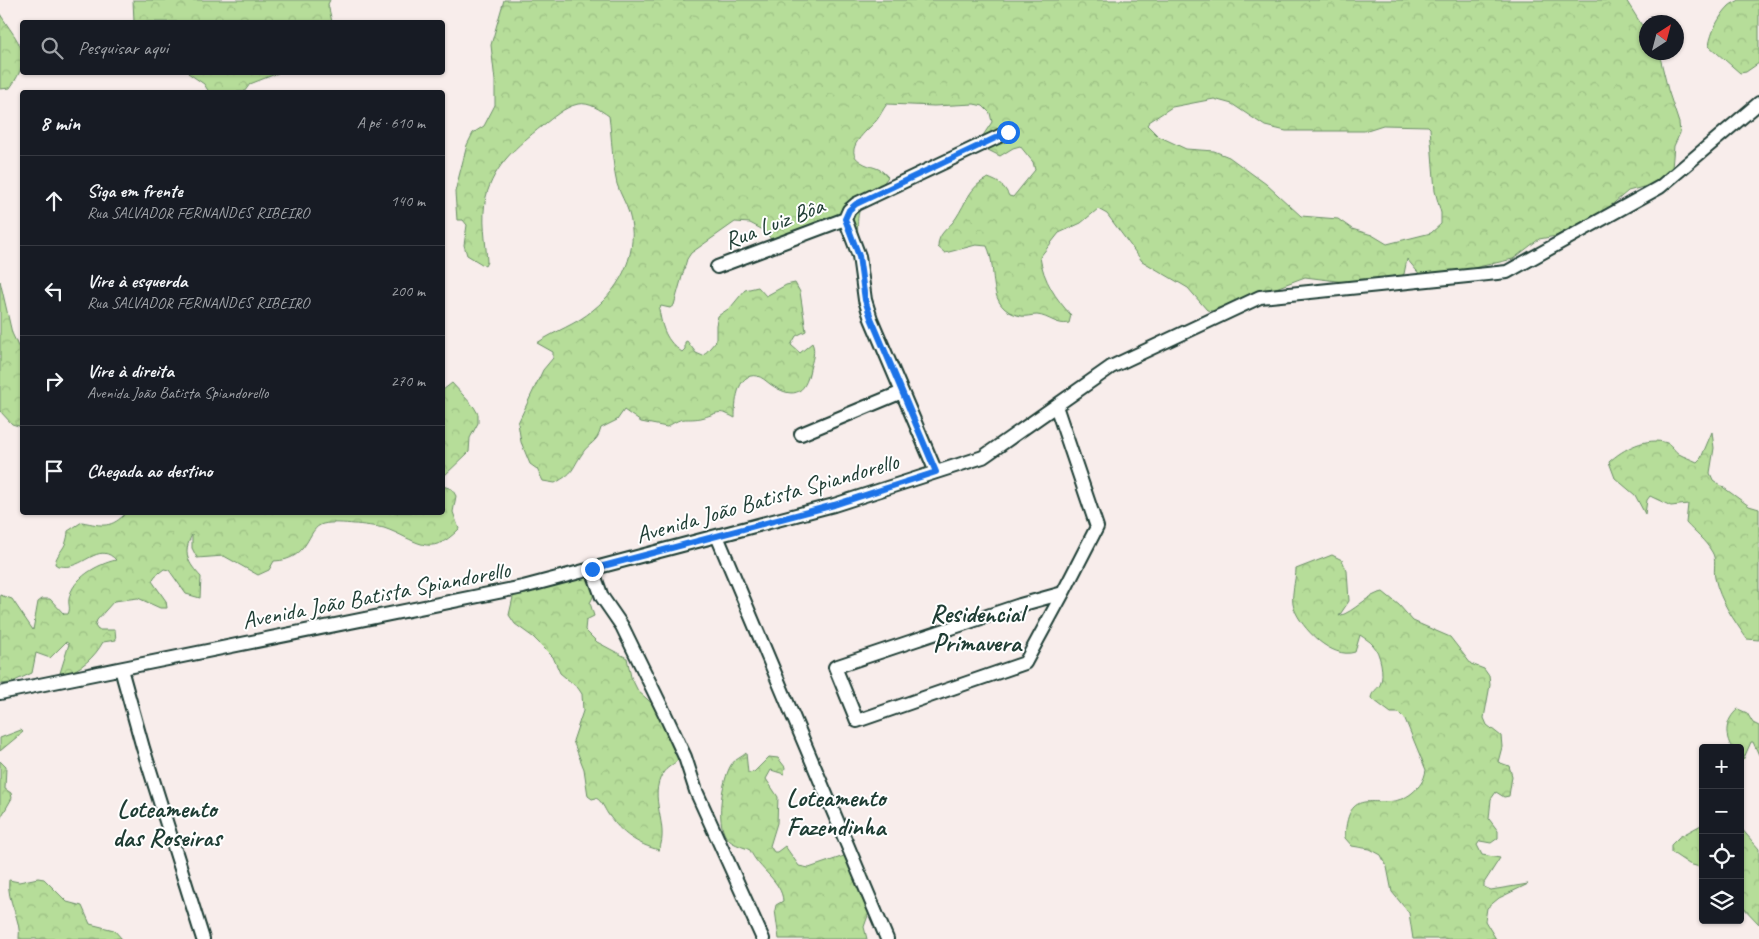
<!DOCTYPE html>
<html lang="pt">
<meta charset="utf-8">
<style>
:root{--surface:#171b24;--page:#20242c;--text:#f1f3f6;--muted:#9ea1a6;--line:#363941}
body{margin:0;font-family:Caveat,sans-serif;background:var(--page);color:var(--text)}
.controls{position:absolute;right:15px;bottom:15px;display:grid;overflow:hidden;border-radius:5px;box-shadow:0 1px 4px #0004}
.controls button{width:45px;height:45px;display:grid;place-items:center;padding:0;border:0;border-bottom:1px solid var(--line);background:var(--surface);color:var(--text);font:25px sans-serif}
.compass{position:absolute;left:1639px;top:15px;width:45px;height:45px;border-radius:50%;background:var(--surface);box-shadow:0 1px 4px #0004;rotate:36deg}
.stop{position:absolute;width:15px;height:15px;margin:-11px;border:4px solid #1a73e8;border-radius:50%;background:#fff}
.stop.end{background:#1a73e8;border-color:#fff;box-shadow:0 1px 5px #0008}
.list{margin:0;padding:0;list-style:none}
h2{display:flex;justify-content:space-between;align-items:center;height:65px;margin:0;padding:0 20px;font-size:21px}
h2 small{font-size:16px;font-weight:400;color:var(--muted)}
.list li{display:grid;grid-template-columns:32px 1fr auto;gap:15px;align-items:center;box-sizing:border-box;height:90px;padding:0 20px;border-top:1px solid var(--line)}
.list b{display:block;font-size:19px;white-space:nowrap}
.list p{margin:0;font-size:16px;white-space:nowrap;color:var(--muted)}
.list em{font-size:16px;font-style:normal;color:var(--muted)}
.icon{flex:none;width:28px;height:28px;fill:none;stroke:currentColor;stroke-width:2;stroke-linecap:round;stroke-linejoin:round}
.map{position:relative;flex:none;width:1759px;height:939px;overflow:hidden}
.search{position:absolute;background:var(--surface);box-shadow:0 1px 4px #0004;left:20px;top:20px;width:425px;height:55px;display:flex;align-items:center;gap:12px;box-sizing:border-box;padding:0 18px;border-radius:5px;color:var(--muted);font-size:19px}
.panel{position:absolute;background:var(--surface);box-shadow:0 1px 4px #0004;left:20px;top:90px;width:425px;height:425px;border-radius:5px}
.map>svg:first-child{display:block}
.forest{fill:url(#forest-crowns);stroke:#6a8d66;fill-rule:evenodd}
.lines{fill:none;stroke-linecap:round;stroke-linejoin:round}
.minor-casing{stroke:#1f3d34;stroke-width:16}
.minor{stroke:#fff;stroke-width:12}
.route{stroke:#1a73e8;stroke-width:6}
.labels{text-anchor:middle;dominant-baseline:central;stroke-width:4;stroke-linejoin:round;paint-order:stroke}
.street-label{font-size:24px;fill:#1f3d34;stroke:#fff}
.neighbourhood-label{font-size:25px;font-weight:bold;fill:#1f3d34;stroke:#fff}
</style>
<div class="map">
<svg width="1759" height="939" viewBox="0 0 1759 939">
<defs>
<pattern id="forest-crowns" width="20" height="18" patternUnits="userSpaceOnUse" patternTransform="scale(1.25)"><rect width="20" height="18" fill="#b6dd99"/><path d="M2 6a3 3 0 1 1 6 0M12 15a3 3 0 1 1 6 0" fill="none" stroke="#9cbf84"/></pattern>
</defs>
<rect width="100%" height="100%" fill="#f8edeb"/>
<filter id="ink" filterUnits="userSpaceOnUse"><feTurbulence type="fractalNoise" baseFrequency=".02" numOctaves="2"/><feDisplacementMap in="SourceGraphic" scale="10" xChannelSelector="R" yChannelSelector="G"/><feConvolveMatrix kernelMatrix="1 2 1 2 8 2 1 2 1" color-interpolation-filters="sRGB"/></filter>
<g filter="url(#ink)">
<path class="forest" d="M133,0h197l-2,4 4,18h-198z
M504,0h1122l20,32v20l13,1 9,37 11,33 1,10 -6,13 -2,22 -6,13 -38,10 -20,17 -52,28 -17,3 -26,20 -48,11 -27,10 -17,-4 -14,-17 -3,15 -9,7 -42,2 -48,-6 -53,20 -31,16 -14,-3 -19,-22 -46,-27 -35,-47 -9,-5 -17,14 -22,10 -19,24c3,23 16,42 31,58l-2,8c-12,3 -20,-7 -32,-8 -6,0 -11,2 -16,1 -37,-7 -22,-45 -34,-70l-11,-1 -31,8 -7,-6c0,-15 11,-18 18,-29 10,-15 14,-32 32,-40 11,4 16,7 21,18l4,1 22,-27 -2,-8 -13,-16 -7,2 -13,8 -14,-7h-12l18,-27 -2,-9 -7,-7 -9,-2 -40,2 -47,-2c-4,5 -7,12 -11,17 -8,9 -35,29 -15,41 11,7 17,3 27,15 -4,6 -9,10 -14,14 -18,14 -17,27 -16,48l-10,-13 -44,2 -18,7 -10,11 -11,-15 -15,-8 -15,-1 -44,31 -4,6 -13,46 -4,3 -9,-2 -2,3c3,19 7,32 23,43l3,-3v-7l2,-1 9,12 7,3 13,-15v-16l2,-9 13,-9 14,-17 13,-3 8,9 20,-11 9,-2 5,9 6,39 -10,5 -5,9 9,8 12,-10c4,8 0,18 -2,26 -5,27 -18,30 -40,15 -4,-3 -8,-7 -13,-8 -21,-4 -22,30 -22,42 -18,-10 -17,-4 -34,0 -18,3 -16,-3 -34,9l-26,-5 -17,-12 -7,10 -16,8c-4,16 -12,14 -19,26 -11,16 -7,18 -27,29l-12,-2 -6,-12 -7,-5 -9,-22 -3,-19 25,-53 10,-12v-6l-16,-9c18,-12 40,-19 56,-33 29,-23 47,-60 36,-97 -3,-10 -9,-19 -12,-29 -5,-21 -5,-46 -8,-68 -9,-6 -19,-14 -31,-12 -14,3 -25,14 -36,22 -25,20 -48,39 -56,71 -5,20 0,45 1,65l-2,4 -18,-11 -3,-10 3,-20 -4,-5h-6l-2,-28 12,-47 6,-12 11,-7 11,-21v-24l-4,-36zM1214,99l18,5 33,22 21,5h78l19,-6 45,1 2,2 5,63 6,22v11l-10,9 -44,11 -15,-9 -20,-6 -14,-10 -37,-3 -35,-32 -37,-27 -15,-6 -28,-2 -28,-13 -11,-11 2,-3 23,-15z
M1739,0h20v63l-13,9 -6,1 -31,-27c2,-14 10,-30 20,-40 3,-3 8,-4 10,-6z
M0,14c18,29 35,40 10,74l-10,1z
M188,73v-1l90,1 -28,11 -6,8h-35l-5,-8z
M0,281l12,52 10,22v72l-10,-3 -12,-13z
M452,383l22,24 4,7v9l-8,15 -1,14 -26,25v-87z
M1712,432l2,16 -4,25 3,7 36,26 10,3v131l-12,-1c-13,-19 -27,-38 -32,-61 -2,-9 2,-18 -3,-26 -7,-12 -17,-19 -26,-29l2,-19 -17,2 -21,-10 -3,4 -2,14 -10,-19 -20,-17 -6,-16c14,-13 38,-26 58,-19 5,2 7,8 12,11 5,3 12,5 18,8l4,-4z
M443,486l9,3 4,7 -3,16 6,17c-30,31 -43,10 -75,-1 -4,-1 -25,-4 -30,-4 -9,-1 -23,-2 -31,0 -17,4 -12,36 -49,37l-5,9 -11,5 -34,-19 -27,2 -5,-10v-13c-10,18 -4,28 9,42l-1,21 -14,-4 -17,-24 -5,-1 -9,7 -3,5 14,20 1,7h-7l-22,-10 -24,3 -17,19 -2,6 3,4h17l1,10 -13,2c-9,16 -22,27 -39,33l-4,-2 9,-29 -3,-2 -16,16 -14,-5 -4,20 -22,10 -10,1v-89l12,4 21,31 5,-28 4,-3h8l14,15h4c3,-6 0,-9 1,-15 3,-21 29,-35 47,-39 -15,-17 -29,3 -46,6 -4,1 -9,0 -12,0l-3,-2c2,-13 12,-14 13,-33l14,-9c21,4 29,7 45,-10h315z
M1332,555l10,5 5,11 2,30 -10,15c17,-5 27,-21 44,-24l16,13 14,16 37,16 21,27 13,5 5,7 1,9 -6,33 3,7 14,11 1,11 -4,15 11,4 3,10 -3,20 -5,1 -8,-5 -5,7 -2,20 9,12v7l-7,5 -11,-2 -3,4 5,10 18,3 -16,25v4l7,3 37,-6 -29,14 -12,10 -2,13 11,18h-83l-4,-26 -17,-21 -5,-25 -6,-12 -11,-6 -18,-3 -7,-8c3,-61 37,-21 67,-45 8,-7 12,-12 14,-23l-21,-51 -6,-6h-8l-20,-15c1,-7 6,-8 9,-13 5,-10 0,-33 -7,-40 -3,-4 -9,-7 -13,-10l-5,17c-23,8 -54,-24 -61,-44 -4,-10 2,-28 2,-39z
M552,575l42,2 -1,20 -3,6 4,13 -8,4 -1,10 12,12 30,16 4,19 7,14 26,23 15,32 -1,14c-4,4 -12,8 -15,13 -16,25 7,52 -4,77 -22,-6 -37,-16 -51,-36 -4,-6 -6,-13 -12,-16l-4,1 -4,-3 -4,-27 -11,-28 10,-30 -1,-17 -4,-6 -18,-15 -7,-16 -20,-20 -18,-13 -6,-9 5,-22z
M1738,709l9,4 6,10 6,3v29l-6,-13h-2l-8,18 -3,-1v-11h-8c-8,-13 -7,-28 6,-39z
M21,730l2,2 -23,19v-13z
M746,753l2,20 6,-1 15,-15 9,1 7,9 -1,7 -13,-4 -5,9 12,18 -1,26 -7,23 4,6h3l8,-6 14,20 10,2 38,-13 21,18 4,31 -8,23 3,12h-88l-4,-29 1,-5 7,-4c-1,-20 -25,-32 -33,-51 -6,-3 -16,-5 -21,-10 -15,-12 -7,-60 2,-75 3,-5 11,-8 15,-12z
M0,761l6,6 -1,22 6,4 1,5 -12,21z
M1703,824v44l-14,-4 -18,-12v-7l8,-8z
M1740,827l19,22v75l-19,-20z
M38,878l6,1 23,23 15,4 8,18 24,6 8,9h-103c3,-20 -13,-38 -10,-59l10,2z"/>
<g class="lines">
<g class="minor-casing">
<path id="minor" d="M717,267l128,-48
M1056,406l41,121 -34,66
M801,434l101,-42
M936,472l-65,-153 -6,-19 -6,-44 -14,-37 4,-9 7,-6 152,-72
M717,536l170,403
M592,569l10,28 20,29 42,86 21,45 11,34 67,148
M1063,593l-38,70 -168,58 -22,-54 185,-62z
M121,669l22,79 60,191
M0,693l523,-106 311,-82 149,-48 128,-90 149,-70 247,-25 153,-85 99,-84"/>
</g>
<use href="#minor" class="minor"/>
</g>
</g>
<g class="lines" filter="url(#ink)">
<path class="route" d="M592,569l242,-64 102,-33 -65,-154 -6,-18 -6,-44 -14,-37 4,-9 7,-6 152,-72"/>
</g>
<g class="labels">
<g class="street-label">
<text transform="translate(774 223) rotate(-21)">Rua Luiz Bôa</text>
<text transform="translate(767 498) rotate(-16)">Avenida João Batista Spiandorello</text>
<text transform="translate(376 595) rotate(-11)">Avenida João Batista Spiandorello</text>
</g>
<g class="neighbourhood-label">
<text x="977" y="614">Residencial<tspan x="977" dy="29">Primavera</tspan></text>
<text x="836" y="798">Loteamento<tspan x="836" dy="29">Fazendinha</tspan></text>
<text x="167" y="809">Loteamento<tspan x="167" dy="29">das Roseiras</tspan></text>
</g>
</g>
</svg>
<div class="controls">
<button>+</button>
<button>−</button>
<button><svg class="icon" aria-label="locate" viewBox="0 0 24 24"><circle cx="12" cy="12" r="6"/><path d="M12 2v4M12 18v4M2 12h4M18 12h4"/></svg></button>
<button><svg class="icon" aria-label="layers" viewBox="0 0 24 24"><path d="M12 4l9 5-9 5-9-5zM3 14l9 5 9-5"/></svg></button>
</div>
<svg class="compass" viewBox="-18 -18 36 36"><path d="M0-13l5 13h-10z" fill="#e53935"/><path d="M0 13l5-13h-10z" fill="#9ea1a6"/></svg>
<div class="stop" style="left:1008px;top:132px"></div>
<div class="stop end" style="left:592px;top:569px"></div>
<div class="search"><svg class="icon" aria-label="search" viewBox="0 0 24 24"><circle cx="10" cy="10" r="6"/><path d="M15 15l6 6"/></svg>Pesquisar aqui</div>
<section class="panel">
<h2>8 min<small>A pé · 610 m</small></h2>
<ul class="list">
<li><svg class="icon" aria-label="ahead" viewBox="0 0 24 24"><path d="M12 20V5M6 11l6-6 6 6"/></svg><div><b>Siga em frente</b><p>Rua SALVADOR FERNANDES RIBEIRO</p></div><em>140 m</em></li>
<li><svg class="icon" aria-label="left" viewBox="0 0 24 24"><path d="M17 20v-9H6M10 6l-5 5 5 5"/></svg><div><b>Vire à esquerda</b><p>Rua SALVADOR FERNANDES RIBEIRO</p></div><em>200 m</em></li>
<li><svg class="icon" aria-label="right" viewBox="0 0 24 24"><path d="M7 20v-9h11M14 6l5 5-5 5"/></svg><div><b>Vire à direita</b><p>Avenida João Batista Spiandorello</p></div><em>270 m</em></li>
<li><svg class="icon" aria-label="arrive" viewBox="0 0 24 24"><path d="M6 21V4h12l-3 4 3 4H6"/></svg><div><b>Chegada ao destino</b></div></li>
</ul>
</section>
</div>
